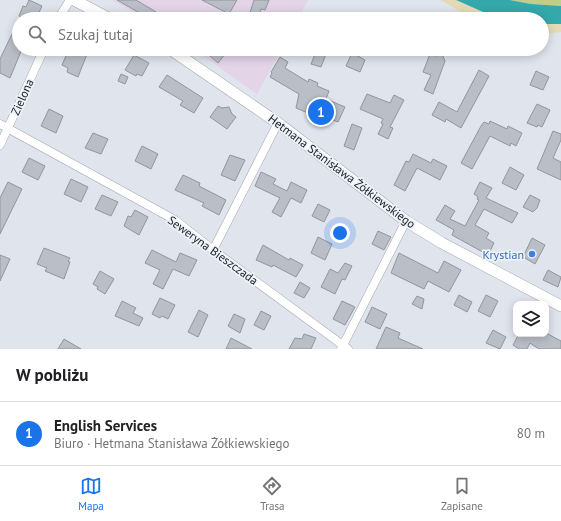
<!DOCTYPE html>
<html lang="pl">
<meta charset="utf-8">
<style>
:root{--surface:#fff;--page:#f2f2f2;--text:#202124;--muted:#757577;--line:#e0e0e0;--accent:#1a73e8}
body{margin:0;font-family:"PT Sans",sans-serif;background:var(--page);color:var(--text)}
.controls{position:absolute;right:12px;bottom:12px;display:grid;overflow:hidden;border-radius:8px;box-shadow:0 2px 10px #0003}
.controls button{width:36px;height:36px;display:grid;place-items:center;padding:0;border:0;border-bottom:1px solid var(--line);background:var(--surface);color:var(--text);font:20px sans-serif}
.you{position:absolute;left:340px;top:233px;width:14px;height:14px;margin:-10px;border:3px solid #fff;border-radius:50%;background:#1a73e8;box-shadow:0 0 0 6px #1a73e833}
.badge{display:grid;place-items:center;width:26px;height:26px;border-radius:50%;background:var(--accent);color:#fff;font-size:13px;font-weight:700}
.pin{position:absolute;translate:-50% -50%;border:2px solid #fff;box-shadow:0 1px 4px #0006}
.list{margin:0;padding:0;list-style:none}
h2{display:flex;justify-content:space-between;align-items:center;height:52px;margin:0;padding:0 16px;font-size:17px}
h2 small{font-size:13px;font-weight:400;color:var(--muted)}
.list li{display:grid;grid-template-columns:26px 1fr auto;gap:12px;align-items:center;box-sizing:border-box;height:64px;padding:0 16px;border-top:1px solid var(--line)}
.list b{display:block;font-size:15px;white-space:nowrap}
.list p{margin:0;font-size:13px;white-space:nowrap;color:var(--muted)}
.list em{font-size:13px;font-style:normal;color:var(--muted)}
.icon{flex:none;width:22px;height:22px;fill:none;stroke:currentColor;stroke-width:2;stroke-linecap:round;stroke-linejoin:round}
.map{position:relative;flex:none;width:561px;height:349px;overflow:hidden}
.search{position:absolute;background:var(--surface);box-shadow:0 2px 10px #0003;left:12px;right:12px;top:12px;height:44px;display:flex;align-items:center;gap:10px;box-sizing:border-box;padding:0 14px;border-radius:22px;color:var(--muted);font-size:15px}
.sheet{height:116px;background:var(--surface)}
nav{display:flex;justify-content:space-around;align-items:center;box-sizing:border-box;height:56px;border-top:1px solid var(--line);background:var(--surface);font-size:11px;color:var(--muted)}
nav a{display:grid;justify-items:center;gap:2px}
nav .on{color:var(--accent)}
.map>svg:first-child{display:block}
.industrial{fill:#e3d4e7}
.green{fill:#c2ce85}
.sand{fill:#e4dbb6}
.water{fill:#35a8ab}
.building{fill:#babfc7;stroke:#91969e}
.lines{fill:none;stroke-linecap:round;stroke-linejoin:round}
.street-casing{stroke:#a3a8b0;stroke-width:9}
.secondary-casing{stroke:#a3a8b0;stroke-width:12}
.street{stroke:#fff;stroke-width:8}
.secondary{stroke:#fff;stroke-width:11}
.shop-dot{fill:#3f7fe0;stroke:#ecf2fa;stroke-width:1.5}
.labels{text-anchor:middle;dominant-baseline:central;stroke-width:3.5;stroke-linejoin:round;paint-order:stroke}
.street-label{font-size:12px;fill:#212326;stroke:#ecf2fa}
.shop-label{font-size:12px;fill:#366cbe;stroke:#ecf2fa;text-anchor:end}
</style>
<div class="map">
<svg width="561" height="349" viewBox="0 0 561 349">
<rect width="100%" height="100%" fill="#dfe4ed"/>
<path class="industrial" d="M112,0h196l-10,19h-153z
M193,49h89l-25,45z"/>
<path class="green" d="M510,0h51v6l-30,-2z"/>
<path class="sand" d="M441,0h15l43,19h-27z
M542,24h19v8l-19,2z"/>
<path class="water" d="M456,0h54l21,4 30,2v18h-19v-5h-43z"/>
<path class="building" d="M29,0l13,6 -6,13h-10l-7,-3 4,-10 3,1z
M117,0h19l32,19h-18z
M202,0h35l-8,14z
M254,0h15l-4,10 -4,-1 -3,10h-10z
M13,32l6,3v14h3l-12,29 -10,-5v-14z
M69,49h20l-11,28 -11,-5 1,-4 -6,-3z
M202,49h27l-11,14z
M317,49h11l-7,18 -10,-3z
M352,53l13,7 -5,12 -14,-6z
M430,54l6,2 6,-2 3,7 -12,33 -9,-4 7,-15 -8,-3z
M134,55l15,8 -7,13 -5,-2 -1,2 -11,-6z
M280,57l8,5 -3,6 23,14 1,-3 9,4 -1,3 12,5 -3,8 19,8 -7,15 -30,-11v2l-12,-5 3,-14 -29,-17 2,-4 -1,-1z
M479,70l10,6 -28,52 -15,-9 -1,3 -13,-7 7,-13 18,10z
M536,71l13,6 -6,13 -13,-5z
M121,74l7,3 -3,7 -7,-3z
M167,75l36,23 -9,15 -14,-8 3,-4 -24,-14z
M367,94l23,9 4,-8 10,5 -14,27 3,1 -5,11 -10,-5 5,-10 -2,-1 2,-4 -23,-10z
M537,104l13,6 -8,17 -4,-2 -1,2 -10,-4z
M218,106l4,2 7,-1 3,7 4,3 -9,12 -17,-12z
M49,109l14,7 -7,17 -15,-7z
M490,121l17,8 1,-3 14,7 -6,13 -5,-3 -1,3 -20,-10 -18,33 -11,-6 20,-37 3,-4 5,2z
M352,124l10,4 -8,22 -10,-4z
M553,131l8,3v6l-8,18 8,4v18l-24,-11z
M93,133l15,6 -7,15 -16,-6z
M142,146l16,8 -7,15 -16,-8z
M413,154l18,9 2,-4 14,7 -7,14 -23,-12 -12,23 -11,-6 12,-24 3,1z
M230,155l15,5 -10,21 -14,-6z
M29,158l16,8 -7,14 -16,-8z
M510,167l14,8 -8,15 -14,-7z
M261,172l15,7 -3,5 14,7 4,-9 16,8 -6,13 -10,-5 -10,19 -9,-5 8,-14 -25,-12z
M183,175l17,8 -1,3 27,14 -7,15 -17,-9 2,-3 -29,-13z
M71,179l17,8 -7,15 -17,-8z
M8,182l14,7 -22,45v-36z
M480,182l12,6 -6,10 32,15 -6,10 -28,-14 -9,16 14,8 -3,5 8,5 -6,12 -36,-20 2,-5 -18,-10 9,-15 10,6 -5,8 15,7 14,-26 -2,-1 1,-2 -4,-3z
M102,195l16,7 -7,14 -16,-7z
M530,195l10,5 -3,8 -4,4 -10,-5z
M318,204l12,6 -6,12 -12,-6z
M135,210l13,7 -9,18 -15,-9 4,-10 3,1z
M378,231l13,6 -7,13 -12,-6z
M318,237l14,7 -7,16 -14,-7z
M532,238l13,7 -10,19 -10,-6 -1,-3z
M263,245l26,15 1,-2 13,7 -7,12 -23,-12 -1,2 -16,-7z
M44,248l26,10 -2,3 2,1 -6,17 -19,-8 2,-3 -10,-4z
M152,250l24,12 4,-9 17,7 -8,16 -16,-7 -10,20 -10,-5 7,-14 -15,-7z
M399,253l39,20 6,-12 17,9 -12,22 -21,-11 -4,8 -33,-16z
M0,255l10,4 -10,22z
M345,263l7,3 -7,14 -3,-1 -7,15 -14,-7 9,-18 8,4z
M548,270l13,7 -3,10 -15,-7z
M100,271l14,8 -9,15 -8,-5 1,-2 -5,-3z
M300,282l10,6 -6,10 -10,-5z
M459,295l13,7 -5,10 -13,-7z
M486,295l12,6 -8,16 -12,-6z
M417,296l7,3 -2,10 -10,-5z
M160,298l15,7 -7,14 -6,-3 -2,2 -8,-4z
M122,301l14,7 -3,5 10,5 -4,8 -24,-10z
M342,301l13,6 -10,18 -12,-6z
M372,307l15,7 -7,15 -15,-7z
M199,310l9,5 -10,22 -10,-5z
M261,311l10,5 -7,14 -10,-5z
M234,314l11,5 -5,14 -12,-7z
M386,327l14,6 -2,5 25,11h-47z
M493,330l13,7 -6,12 -14,-6z
M304,334l12,4 -5,11h-22l6,-11 7,1z
M519,334h29l13,7v8h-22l-9,-6 -3,6h-8l-6,-4z
M231,338l21,11h-26z
M64,339l17,10h-23z"/>
<g class="lines">
<g class="street-casing">
<path id="street" d="M58,19l12,-19
M0,124l175,96 38,30 135,99
M0,145l44,-96
M213,250l65,-127
M341,349l65,-128"/>
</g>
<g class="secondary-casing">
<path id="secondary" d="M74,0l36,19
M170,49l108,74 128,98 36,22 119,63"/>
</g>
<use href="#street" class="street"/>
<use href="#secondary" class="secondary"/>
</g>
<circle class="shop-dot" cx="532" cy="254" r="4"/>
<g class="labels">
<g class="street-label">
<text transform="translate(22 97) rotate(-66)">Zielona</text>
<text transform="translate(342 171) rotate(37)">Hetmana Stanisława Żółkiewskiego</text>
<text transform="translate(213 250) rotate(36)">Seweryna Bieszczada</text>
</g>
<g class="shop-label">
<text x="524" y="254">Krystian</text>
</g>
</g>
</svg>
<div class="controls">
<button><svg class="icon" aria-label="layers" viewBox="0 0 24 24"><path d="M12 4l9 5-9 5-9-5zM3 14l9 5 9-5"/></svg></button>
</div>
<div class="you"></div>
<div class="pin badge" style="left:321px;top:112px">1</div>
<div class="search"><svg class="icon" aria-label="search" viewBox="0 0 24 24"><circle cx="10" cy="10" r="6"/><path d="M15 15l6 6"/></svg>Szukaj tutaj</div>
</div>
<section class="sheet">
<h2>W pobliżu<small></small></h2>
<ul class="list">
<li><span class="badge">1</span><div><b>English Services</b><p>Biuro · Hetmana Stanisława Żółkiewskiego</p></div><em>80 m</em></li>
</ul>
</section>
<nav>
<a class="on"><svg class="icon" aria-label="map" viewBox="0 0 24 24"><path d="M3 6l6-2 6 2 6-2v14l-6 2-6-2-6 2zM9 4v14M15 6v14"/></svg>Mapa</a>
<a><svg class="icon" aria-label="directions" viewBox="0 0 24 24"><path d="M12 3l9 9-9 9-9-9zM9 14v-3h6M13 9l2 2-2 2"/></svg>Trasa</a>
<a><svg class="icon" aria-label="saved" viewBox="0 0 24 24"><path d="M7 4h10v16l-5-4-5 4z"/></svg>Zapisane</a>
</nav>
